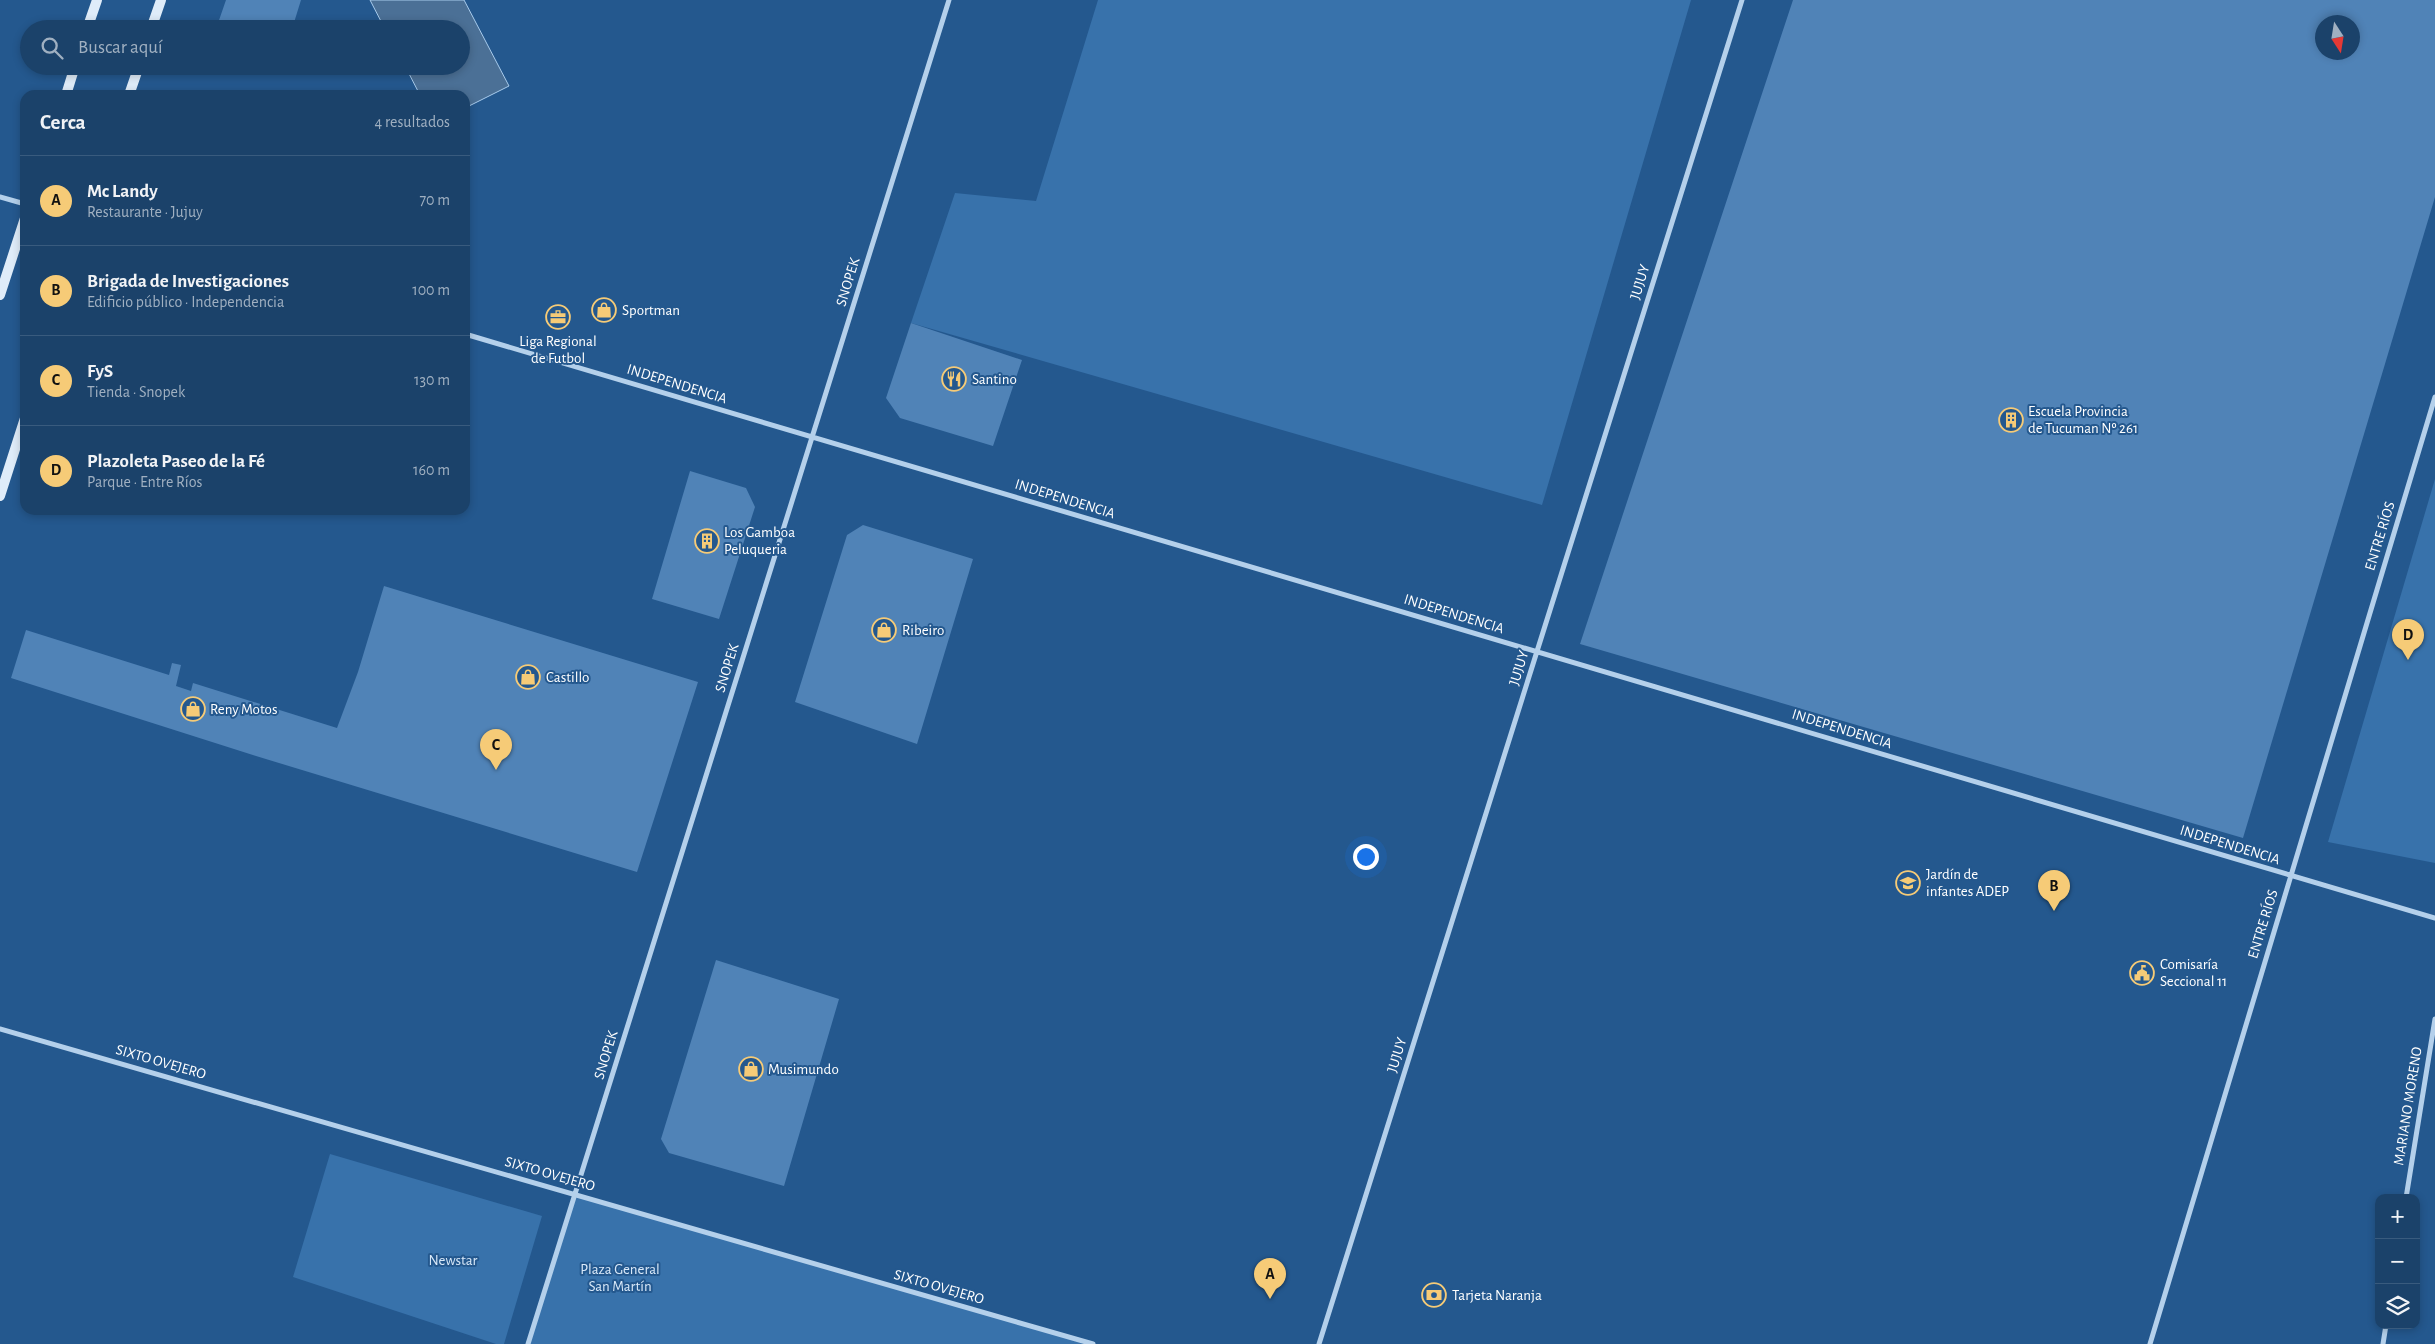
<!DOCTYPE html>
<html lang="es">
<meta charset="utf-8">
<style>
:root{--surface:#1b426a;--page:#284d72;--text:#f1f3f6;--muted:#a0b0c1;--line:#395b7e;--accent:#f6cb77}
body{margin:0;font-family:"Alegreya Sans",sans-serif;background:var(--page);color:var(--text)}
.controls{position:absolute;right:15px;bottom:15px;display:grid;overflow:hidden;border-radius:10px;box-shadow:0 2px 8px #0003}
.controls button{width:45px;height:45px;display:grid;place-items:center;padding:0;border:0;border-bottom:1px solid var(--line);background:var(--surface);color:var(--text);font:25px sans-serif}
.compass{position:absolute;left:2315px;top:15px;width:45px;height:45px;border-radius:50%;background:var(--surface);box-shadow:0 2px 8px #0003;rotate:168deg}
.you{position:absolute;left:1365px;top:856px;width:18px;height:18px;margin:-12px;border:4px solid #fff;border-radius:50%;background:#1a73e8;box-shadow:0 0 0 8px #1a73e833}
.badge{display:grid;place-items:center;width:32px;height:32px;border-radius:50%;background:var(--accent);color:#111;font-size:16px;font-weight:700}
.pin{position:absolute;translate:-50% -41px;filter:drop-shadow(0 1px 2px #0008)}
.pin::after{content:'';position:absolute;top:26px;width:18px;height:15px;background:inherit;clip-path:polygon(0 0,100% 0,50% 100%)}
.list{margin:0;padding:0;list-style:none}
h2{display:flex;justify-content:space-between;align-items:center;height:65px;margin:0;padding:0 20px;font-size:21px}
h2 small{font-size:16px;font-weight:400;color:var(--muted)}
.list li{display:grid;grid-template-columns:32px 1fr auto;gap:15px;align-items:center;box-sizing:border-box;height:90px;padding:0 20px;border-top:1px solid var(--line)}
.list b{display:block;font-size:19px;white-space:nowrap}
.list p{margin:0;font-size:16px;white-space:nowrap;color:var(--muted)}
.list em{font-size:16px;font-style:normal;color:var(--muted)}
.icon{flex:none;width:28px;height:28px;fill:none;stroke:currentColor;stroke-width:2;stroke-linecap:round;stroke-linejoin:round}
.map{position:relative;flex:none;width:2435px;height:1344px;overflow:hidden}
.search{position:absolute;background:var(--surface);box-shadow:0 2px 8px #0003;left:20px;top:20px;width:450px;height:55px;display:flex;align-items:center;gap:12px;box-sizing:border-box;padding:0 18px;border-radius:28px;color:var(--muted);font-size:19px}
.panel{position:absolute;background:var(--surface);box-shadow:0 2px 8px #0003;left:20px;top:90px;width:450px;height:425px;border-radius:15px}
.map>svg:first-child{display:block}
.green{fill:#3872ab}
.water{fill:#4b7096;stroke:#a8cbec}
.building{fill:#5083b7;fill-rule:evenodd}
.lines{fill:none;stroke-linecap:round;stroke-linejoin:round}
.minor{stroke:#b4d0eb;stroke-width:5}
.secondary{stroke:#dfecf9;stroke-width:10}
.labels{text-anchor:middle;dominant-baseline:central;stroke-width:4;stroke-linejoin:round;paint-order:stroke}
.street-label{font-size:15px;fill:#fff;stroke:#24588e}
.poi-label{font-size:15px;fill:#fff;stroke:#24588e;text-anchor:start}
.park-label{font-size:15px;fill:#d9e9f9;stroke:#24588e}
</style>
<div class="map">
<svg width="2435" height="1344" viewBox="0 0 2435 1344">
<rect width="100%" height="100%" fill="#24588e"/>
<path class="green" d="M1098,0h593l-149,505 -631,-182 44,-130 81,8z
M2435,479v384l-107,-21z
M330,1154l212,62 -38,128h-8l-203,-67z
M576,1195l517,149h-565z"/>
<path class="water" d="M370,0h94l45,86 -44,22v-13h-45l-15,-29h56v-37h-76z"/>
<path class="building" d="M226,0h75l-9,29h-66l-9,-3z
M1793,0h642v197l-192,641 -663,-194zM2322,22h30v30h-30z
M911,323l111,37 -29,86 -93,-28 -14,-20z
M690,471l56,17 9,19 -36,112 -67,-20z
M863,525l110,34 -56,185 -122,-42 52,-167z
M384,586l314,96 -61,190 -381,-116 -245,-78 15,-48 143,45 3,-12 9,2 -5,21 15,5 2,-8 144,45 21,-56z
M716,960l123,39 -55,187 -115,-33 -8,-14z"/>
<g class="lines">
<path class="minor" d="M0,197l25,7
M465,334l1970,584
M0,1029l1093,315
M2406,1198l29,-179
M528,1344l421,-1344
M1319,1344l423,-1344
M2150,1344l285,-947
M2383,1344l3,-19"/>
<path class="secondary" d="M87,29l10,-29
M151,29l10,-29
M66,95l9,-29
M129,95l10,-29
M0,295l25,-77
M0,496l25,-78"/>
</g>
<defs>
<g id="shop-ring" transform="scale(1.25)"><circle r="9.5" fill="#24588e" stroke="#f6cb77" stroke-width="1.5"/><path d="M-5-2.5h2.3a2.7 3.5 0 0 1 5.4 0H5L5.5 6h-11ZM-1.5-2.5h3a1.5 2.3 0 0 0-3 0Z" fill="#f6cb77"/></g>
<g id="office-ring" transform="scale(1.25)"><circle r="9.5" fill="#24588e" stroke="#f6cb77" stroke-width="1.5"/><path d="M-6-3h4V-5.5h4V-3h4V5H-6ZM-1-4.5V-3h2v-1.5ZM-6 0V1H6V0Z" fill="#f6cb77"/></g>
<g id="restaurant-ring" transform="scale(1.25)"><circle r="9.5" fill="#24588e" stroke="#f6cb77" stroke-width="1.5"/><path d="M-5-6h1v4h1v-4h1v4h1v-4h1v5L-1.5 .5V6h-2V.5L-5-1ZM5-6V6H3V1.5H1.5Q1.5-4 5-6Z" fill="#f6cb77"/></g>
<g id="building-ring" transform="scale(1.25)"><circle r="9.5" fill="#24588e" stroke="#f6cb77" stroke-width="1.5"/><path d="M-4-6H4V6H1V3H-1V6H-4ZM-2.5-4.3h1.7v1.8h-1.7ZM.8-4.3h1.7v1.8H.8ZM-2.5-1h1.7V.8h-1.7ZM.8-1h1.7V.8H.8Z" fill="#f6cb77"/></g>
<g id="school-ring" transform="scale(1.25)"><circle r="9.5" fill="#24588e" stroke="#f6cb77" stroke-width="1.5"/><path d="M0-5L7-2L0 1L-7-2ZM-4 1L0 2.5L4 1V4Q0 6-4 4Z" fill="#f6cb77"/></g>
<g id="civic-ring" transform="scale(1.25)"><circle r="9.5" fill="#24588e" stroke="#f6cb77" stroke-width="1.5"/><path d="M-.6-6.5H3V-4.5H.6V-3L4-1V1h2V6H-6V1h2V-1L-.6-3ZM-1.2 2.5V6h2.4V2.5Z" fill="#f6cb77"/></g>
<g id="bank-ring" transform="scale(1.25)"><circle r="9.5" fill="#24588e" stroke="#f6cb77" stroke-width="1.5"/><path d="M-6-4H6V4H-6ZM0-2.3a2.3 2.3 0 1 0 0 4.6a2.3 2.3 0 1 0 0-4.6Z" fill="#f6cb77"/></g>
</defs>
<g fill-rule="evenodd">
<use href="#shop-ring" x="604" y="310"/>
<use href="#office-ring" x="558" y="317"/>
<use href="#restaurant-ring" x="954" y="379"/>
<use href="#building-ring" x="2011" y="420"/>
<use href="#building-ring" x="707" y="541"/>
<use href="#shop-ring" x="884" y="630"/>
<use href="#shop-ring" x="528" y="677"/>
<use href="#shop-ring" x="193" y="709"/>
<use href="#school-ring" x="1908" y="883"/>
<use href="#civic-ring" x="2142" y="973"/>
<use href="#shop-ring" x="751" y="1069"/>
<use href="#bank-ring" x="1434" y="1295"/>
</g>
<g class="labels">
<g class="street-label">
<text transform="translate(848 282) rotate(-73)">SNOPEK</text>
<text transform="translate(1640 282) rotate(-73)">JUJUY</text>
<text transform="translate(677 384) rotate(17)">INDEPENDENCIA</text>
<text transform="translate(1065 499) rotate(17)">INDEPENDENCIA</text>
<text transform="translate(2380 536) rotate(-73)">ENTRE RÍOS</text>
<text transform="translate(1454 614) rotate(17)">INDEPENDENCIA</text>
<text transform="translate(727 668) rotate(-73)">SNOPEK</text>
<text transform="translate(1519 668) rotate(-73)">JUJUY</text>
<text transform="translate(1842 729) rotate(17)">INDEPENDENCIA</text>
<text transform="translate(2230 845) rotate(17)">INDEPENDENCIA</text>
<text transform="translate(2263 924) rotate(-73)">ENTRE RÍOS</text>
<text transform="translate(606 1055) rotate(-73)">SNOPEK</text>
<text transform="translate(1397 1055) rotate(-73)">JUJUY</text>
<text transform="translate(161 1062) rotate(16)">SIXTO OVEJERO</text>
<text transform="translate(2408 1106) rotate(-81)">MARIANO MORENO</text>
<text transform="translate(550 1174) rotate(16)">SIXTO OVEJERO</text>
<text transform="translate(939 1287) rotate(16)">SIXTO OVEJERO</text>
</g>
<g class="poi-label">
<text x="622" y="310">Sportman</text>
<text x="558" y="341" text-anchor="middle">Liga Regional<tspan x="558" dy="17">de Futbol</tspan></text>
<text x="972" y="379">Santino</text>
<text x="2028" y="411">Escuela Provincia<tspan x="2028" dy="17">de Tucuman Nº 261</tspan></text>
<text x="724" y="532">Los Gamboa<tspan x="724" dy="17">Peluqueria</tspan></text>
<text x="902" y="630">Ribeiro</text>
<text x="546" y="677">Castillo</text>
<text x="210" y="709">Reny Motos</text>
<text x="1926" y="874">Jardín de<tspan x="1926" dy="17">infantes ADEP</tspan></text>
<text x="2160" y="964">Comisaría<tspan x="2160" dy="17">Seccional 11</tspan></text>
<text x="768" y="1069">Musimundo</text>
<text x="1452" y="1295">Tarjeta Naranja</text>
</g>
<g class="park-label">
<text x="453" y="1260">Newstar</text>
<text x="620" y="1269">Plaza General<tspan x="620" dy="17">San Martín</tspan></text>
</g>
</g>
</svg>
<div class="controls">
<button>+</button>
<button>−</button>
<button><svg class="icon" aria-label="layers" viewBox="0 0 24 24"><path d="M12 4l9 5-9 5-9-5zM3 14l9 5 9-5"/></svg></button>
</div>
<svg class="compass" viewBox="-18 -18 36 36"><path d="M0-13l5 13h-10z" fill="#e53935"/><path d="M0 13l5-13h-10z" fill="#a0b0c1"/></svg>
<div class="you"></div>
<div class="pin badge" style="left:1270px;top:1299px">A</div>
<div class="pin badge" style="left:2054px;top:911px">B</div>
<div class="pin badge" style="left:496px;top:770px">C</div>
<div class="pin badge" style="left:2408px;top:660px">D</div>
<div class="search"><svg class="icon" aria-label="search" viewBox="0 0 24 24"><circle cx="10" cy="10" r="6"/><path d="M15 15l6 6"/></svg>Buscar aquí</div>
<section class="panel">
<h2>Cerca<small>4 resultados</small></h2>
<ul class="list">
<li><span class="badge">A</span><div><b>Mc Landy</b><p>Restaurante · Jujuy</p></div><em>70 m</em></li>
<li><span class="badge">B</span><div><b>Brigada de Investigaciones</b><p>Edificio público · Independencia</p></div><em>100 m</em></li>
<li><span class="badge">C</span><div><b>FyS</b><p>Tienda · Snopek</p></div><em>130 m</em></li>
<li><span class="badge">D</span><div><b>Plazoleta Paseo de la Fé</b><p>Parque · Entre Ríos</p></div><em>160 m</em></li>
</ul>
</section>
</div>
